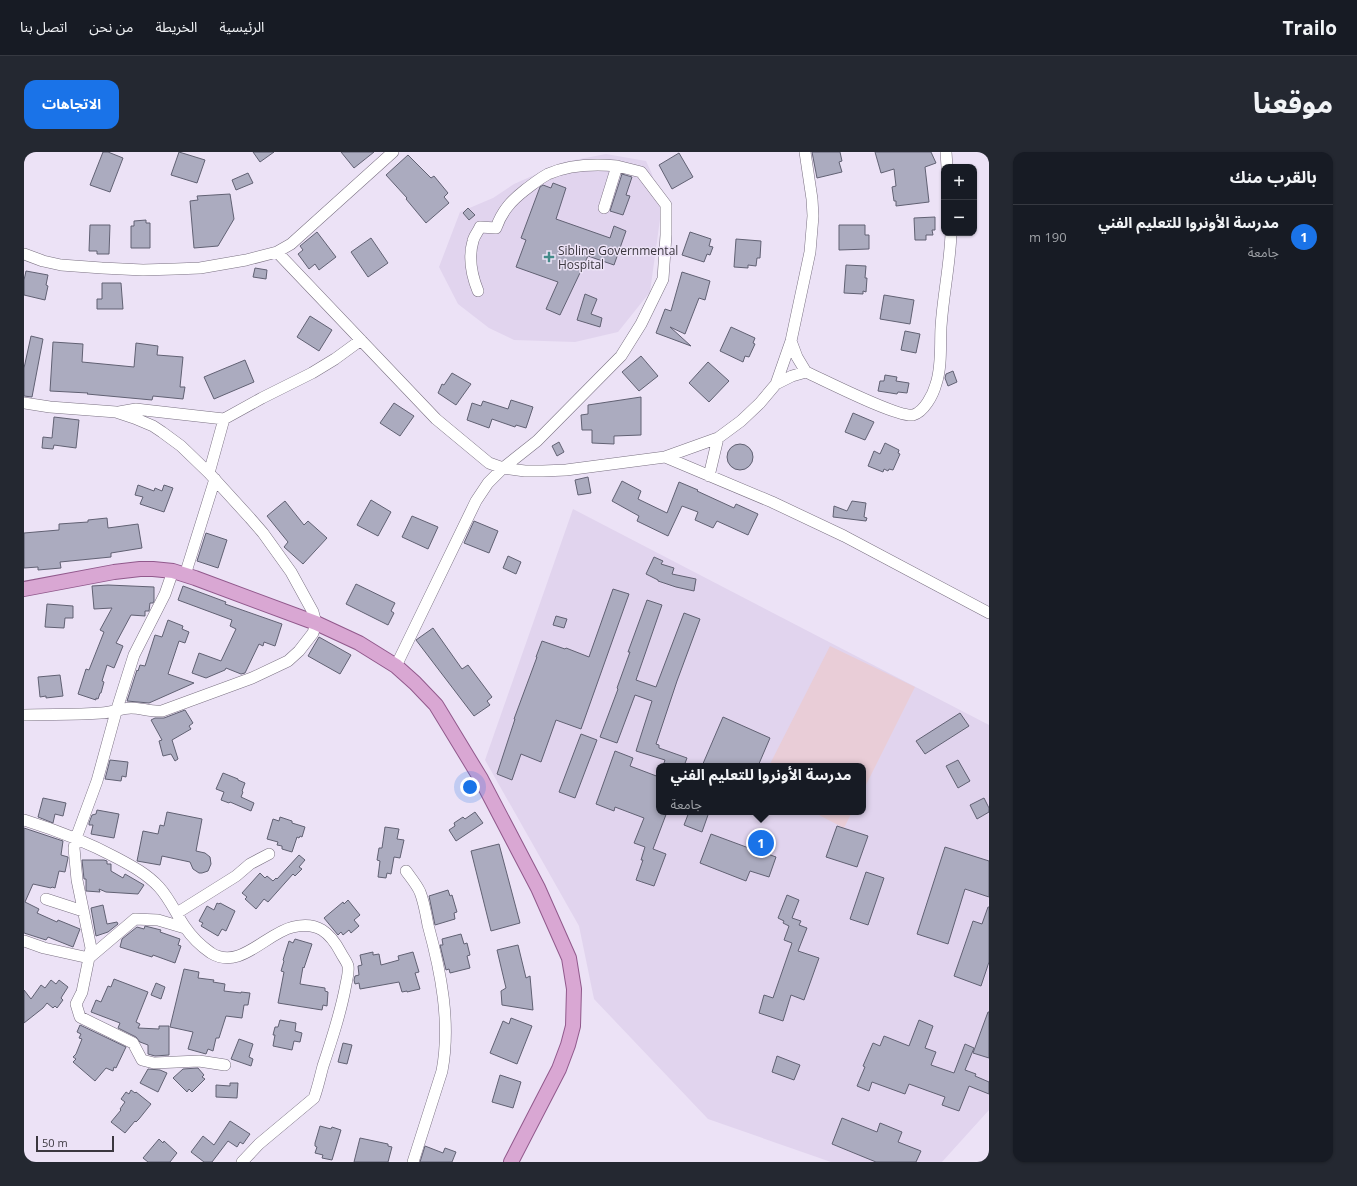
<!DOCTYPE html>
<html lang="ar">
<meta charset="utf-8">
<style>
:root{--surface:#171b24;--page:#242831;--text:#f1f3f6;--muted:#9ea1a6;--line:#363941;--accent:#1a73e8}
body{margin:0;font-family:"Open Sans","Noto Sans Arabic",sans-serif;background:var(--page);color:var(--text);direction:rtl}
.controls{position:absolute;right:12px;top:12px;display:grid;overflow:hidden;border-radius:8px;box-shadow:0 1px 3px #0004}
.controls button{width:36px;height:36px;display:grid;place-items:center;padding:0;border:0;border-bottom:1px solid var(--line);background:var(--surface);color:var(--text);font:20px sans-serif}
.scale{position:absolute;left:12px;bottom:10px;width:78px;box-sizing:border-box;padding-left:4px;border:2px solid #3b373f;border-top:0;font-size:11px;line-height:14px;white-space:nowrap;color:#3b373f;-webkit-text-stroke:3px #ece2f6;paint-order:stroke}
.you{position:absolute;left:446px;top:635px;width:14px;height:14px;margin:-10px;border:3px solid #fff;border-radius:50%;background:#1a73e8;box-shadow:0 0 0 6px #1a73e833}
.badge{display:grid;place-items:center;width:26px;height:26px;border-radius:50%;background:var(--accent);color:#fff;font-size:13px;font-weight:700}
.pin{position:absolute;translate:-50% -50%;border:2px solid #fff;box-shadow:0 1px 4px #0006}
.popup{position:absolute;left:632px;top:611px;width:210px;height:52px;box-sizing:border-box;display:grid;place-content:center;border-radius:8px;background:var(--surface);filter:drop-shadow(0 1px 3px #0005);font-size:13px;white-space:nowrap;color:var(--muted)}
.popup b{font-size:15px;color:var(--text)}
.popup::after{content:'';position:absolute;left:50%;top:100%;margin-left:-8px;border:8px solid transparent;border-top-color:var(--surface)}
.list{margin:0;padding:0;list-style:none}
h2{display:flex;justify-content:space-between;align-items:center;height:52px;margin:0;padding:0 16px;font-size:17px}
h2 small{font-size:13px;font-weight:400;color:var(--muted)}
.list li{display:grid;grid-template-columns:26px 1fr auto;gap:12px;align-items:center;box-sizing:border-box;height:64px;padding:0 16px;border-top:1px solid var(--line)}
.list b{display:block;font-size:15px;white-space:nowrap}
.list p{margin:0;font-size:13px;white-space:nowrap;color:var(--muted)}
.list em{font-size:13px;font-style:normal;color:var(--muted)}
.map{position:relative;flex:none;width:965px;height:1010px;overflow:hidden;direction:ltr;border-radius:12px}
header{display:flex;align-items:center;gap:24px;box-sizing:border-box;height:56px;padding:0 20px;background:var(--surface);border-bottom:1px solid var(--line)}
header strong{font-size:19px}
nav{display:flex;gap:22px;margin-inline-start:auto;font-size:14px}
.intro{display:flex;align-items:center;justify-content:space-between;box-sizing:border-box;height:96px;padding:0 24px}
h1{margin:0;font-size:28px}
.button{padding:10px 18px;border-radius:12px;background:var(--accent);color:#fff;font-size:14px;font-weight:700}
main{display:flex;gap:24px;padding:0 24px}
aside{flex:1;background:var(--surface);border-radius:12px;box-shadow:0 1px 3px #0004}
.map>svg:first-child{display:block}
.built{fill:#e1d4ee;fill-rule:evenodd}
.green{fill:#e9cdd7}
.building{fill:#ababbf;stroke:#616173}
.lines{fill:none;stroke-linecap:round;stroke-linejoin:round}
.minor-casing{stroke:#7a7182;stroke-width:12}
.major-casing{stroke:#91598c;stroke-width:16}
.minor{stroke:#fff;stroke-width:11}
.major{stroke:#d9a7d3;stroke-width:14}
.poi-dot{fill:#448b89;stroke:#ece2f6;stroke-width:1.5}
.labels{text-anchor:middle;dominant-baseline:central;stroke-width:3;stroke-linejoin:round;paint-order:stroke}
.poi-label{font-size:12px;fill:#3b373f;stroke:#ece2f6;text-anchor:start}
</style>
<header>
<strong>Trailo</strong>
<nav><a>الرئيسية</a><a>الخريطة</a><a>من نحن</a><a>اتصل بنا</a></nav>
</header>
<div class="intro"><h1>موقعنا</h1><a class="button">الاتجاهات</a></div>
<main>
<aside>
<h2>بالقرب منك<small></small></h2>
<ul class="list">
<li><span class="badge">1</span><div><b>مدرسة الأونروا للتعليم الفني</b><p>جامعة</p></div><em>190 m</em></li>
</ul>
</aside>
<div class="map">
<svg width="965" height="1010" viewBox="0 0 965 1010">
<rect width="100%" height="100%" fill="#ece2f6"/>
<path class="built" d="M582,2l40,7 6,13 9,38 -11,80 -32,40 -43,10 -61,-2 -25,-12 -31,-24 -19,-37 21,-55 33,-14 21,-14 50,-22z
M549,357l416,216v385l-47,52h-111l-123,-43 -114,-120 -15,-73 -94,-166zM635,614h204v46h-204z"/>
<path class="green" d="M806,494l85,41 -52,104v-25h-94z
M789,660h39l-8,16z"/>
<path class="building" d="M79,0h5l15,6 -13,34 -20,-7z
M155,0l26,8 -8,23 -26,-8z
M229,0h21l-14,10z
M317,0h33l-20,16z
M788,0h28l2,9 -3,1 3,10 -25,6z
M851,0h56l5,11 -11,4 4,35 -33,4v-5h-2l-2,-14 4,-1 -2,-17 -13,4z
M655,1l14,24 -21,12 -13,-24z
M384,3l23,23 3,-2 14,17 -4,4 5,6 -23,20 -20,-24 1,-1 -21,-23z
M224,21l5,10 -17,7 -4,-10z
M598,22l10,3 -6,18 4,1 -7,19 -13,-4z
M529,31l13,5 -10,31 54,19 4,-12 12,5 -12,34 -26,-9 -28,59 -14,-6 12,-27 -42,-15 10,-27 -5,-2 19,-51 3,-2 8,3z
M206,42l4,25 -16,27 -24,2 -4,-47 8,-1 -1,-4z
M444,56l7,7 -6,5 -6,-7z
M911,65v13h-3l1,5h-7v5h-11l-1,-22z
M122,68v3h4v25h-19v-22h3v-5z
M66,73h20l-1,29h-12v-3h-8z
M815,73h26v10h4v14l-30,1z
M293,80l19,25 -17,13 -4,-6 -6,5 -11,-15 5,-4 -3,-4z
M666,80l21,7 -2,7 4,1 -3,8 -3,-1 -3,8 -22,-7z
M347,86l17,25 -20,14 -17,-25z
M712,87l25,2 -1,17h-3l-1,8 -8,-1v3l-14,-1z
M822,113l20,1 -1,12h2l-1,14 -3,-1v3l-19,-1z
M231,116l12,2 -1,9 -13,-2z
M2,119l22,4 -2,10 2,1 -3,14 -21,-5v-15z
M658,120l28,9 -5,19 -6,-2 -14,36 -15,-7 21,19 -35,-13 9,-24 6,2z
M78,131h19l2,26h-26v-10h5z
M561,142l12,5 -6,15 11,4 -2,9 -23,-7z
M860,143l30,5 -4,24 -30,-5z
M286,164l22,14 -13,21 -22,-14z
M707,175l24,11 -2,5 2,1 -6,13 -4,-1 -2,6 -23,-11z
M881,179l15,3 -4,19 -15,-3z
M7,184l12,3 -11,58 -8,-1v-28z
M29,190l30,2 -1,18 52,5 2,-24 22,3 -1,9 26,2 -3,30h5l-2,12 -30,-3 -1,4 -65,-6 1,-1 -38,-2z
M617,204l17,20 -19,15 -17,-19z
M221,208l9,22 -40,17 -10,-22z
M684,210l21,19 -20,21 -20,-19z
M929,219l4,11 -9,4 -3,-8 1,-4z
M428,221l19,11 -15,21 -18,-12 4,-9 2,1z
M861,223l12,2 -1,4 13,2 -2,10 -9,-1 -1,2 -19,-3 2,-10h4z
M617,245v38l-27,1v8l-22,-1v-13h-10l-1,-15 7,-1v-9z
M487,248l22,7 -7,21 -10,-3 -1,2 -23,-8 -3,9 -22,-8 5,-17 9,3 2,-5 25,8z
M370,251l20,13 -14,20 -20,-13z
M829,261l21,9 -9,18 -20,-8z
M30,265l25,3 -3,28 -22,-3 -1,4 -11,-1 1,-11 9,1z
M535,290l5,10 -7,4 -5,-10z
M861,291l14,7 -1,3 2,1 -7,16 -4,-1 -1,2 -4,-2 -1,3 -15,-6 6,-15 6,3z
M703 305a13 13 0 1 1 26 0a13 13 0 1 1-26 0Z
M564,325l3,16 -13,2 -3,-15z
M598,329l19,10 -3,8 29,14 12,-31 19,8 -1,1 37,17 2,-4 22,10 -10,21 -31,-14 -4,7 -18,-8 3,-8 -16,-6 -14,30 -31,-15 2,-5 -27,-15z
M114,333l16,6 1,-3 7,3 2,-6 9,3 -9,24 -24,-8 3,-7 -8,-2z
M347,348l20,12 -13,24 -21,-11z
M261,349l19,24 4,-4 19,17 -24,26 -19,-17 4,-5 -21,-26z
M828,349l14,2 -2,14 3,1 -1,3 -33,-4 1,-11 13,5z
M388,364l26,11 -10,22 -26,-12z
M83,366l1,10 30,-4 4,24 -31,5v4l-51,5 1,6 -23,2v-3l-14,1v-35l35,-3v-6l29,-2v-2z
M450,369l24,10 -9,22 -25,-10z
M182,381l21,7 -9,28 -21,-7z
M484,404l13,6 -5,12 -13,-6z
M630,405l9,4 -2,3 13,4 -2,6 24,5 -2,12 -18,-4 -18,-6v-1l-12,-6z
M332,432l39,19 -4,8 3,2 -6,12 -42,-21z
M84,433l46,2v14l-1,2h-3l-1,8h-4v5l-14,-1 -15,28 7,3 -9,22 -7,-3 -5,16 2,1 -3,11h-1l-2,6 -2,-1v2l-18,-6 8,-25 3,1 15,-38 -4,-2 12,-22 -18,1 -2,-23z
M159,434l43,16 -1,2 57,20 -7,22 -11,-4 -1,4 -4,-2 -14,29 -4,1 -15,-6 -1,2 -19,8 -14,-5 7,-20 22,8 15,-32 -6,-3 2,-6 -54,-20z
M589,437l16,5 -48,135 -25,-9 -15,42 -20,-8 -9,26 -15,-6 18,-55h-1l23,-62h-1l6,-16 23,8 1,-1 23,9z
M623,448l15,5 -26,75 20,7 28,-74 16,6 -23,62 -21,63 3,1v3l28,10 -3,8h-21l2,-6 -29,-9 16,-50 -17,-6 -18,48 -17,-6 18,-48 -1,-1 13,-36h-2z
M23,452l26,2v12h-8l-1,10 -19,-1z
M532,464l11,3 -3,9 -11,-3z
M144,468l15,6 -1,3 7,3 -4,11 -6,-2 -11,33 26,9 -45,20 -22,-2 10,-31 1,1 2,-6 5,1 10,-31 7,2z
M409,476l29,41 6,-4 24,32 -5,4 3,4 -16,11 -58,-76z
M295,485l32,18 -11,19 -32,-18z
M36,523l3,21 -17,2v-2l-6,1 -2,-20z
M161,558l8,13 -4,3 2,3 -19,11 6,19 -3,2 -4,-7 -8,2 -4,-15 3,-1 -11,-20 4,-2h9z
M936,561l9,13 -44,28 -9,-13z
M699,565l47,21 -12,28h-56z
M557,582l16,6 -22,58 -16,-6z
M591,599l18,7 -3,8 29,11v35h8l-14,37 13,5 -12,32 -18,-6 7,-20h-2l4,-13 -11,-4 10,-25 -29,-11 -1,4 -18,-7z
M86,608l18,2 -2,15 -4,-1 -1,5 -16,-2z
M934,608l12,21 -12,7 -12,-22z
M199,621l15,6v1l7,3 -3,8 1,1 -2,5 13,6 -3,8 -21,-9 -1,1 -8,-3 3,-8 -8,-3z
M19,646l23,5 -3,13 -8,-2 -2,9 -15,-6z
M960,646l5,10v4l-12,7 -7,-14z
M73,658l22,4 -5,24 -23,-4 2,-9h-4v-2l3,-8 4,-1z
M143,660l35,7 -6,32 9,2 5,4 1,7 -3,7 -6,2h-3l-6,-4 -3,-7 -28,-6 -2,9 -23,-4 6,-30 15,3 2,-9 4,1z
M451,660l8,11 -27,18 -7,-11 6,-4 -1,-3 9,-6 2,2z
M665,660h20l-7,20 -18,-7z
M256,665l12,4v2l13,4 -3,10 -2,-1 -1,2 -2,-1 -5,15 -10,-3v-3l-5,-1 1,-3 -11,-3 6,-20 6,2z
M813,674l31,10 -11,31 -31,-10z
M361,675l14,2 -2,10 7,1 -4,18 -6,-1 -3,17 -4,-1 -1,5 -8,-1 2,-16 -3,-1 2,-12h3z
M0,676l39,13 -2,14 7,2v1l-3,14 -6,-1 -4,17 -3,-1 -1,1 -18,-4 -8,18 14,7 -2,4 20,9 1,-2 22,9 -7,18 -25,-10 -2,3 -22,-7z
M687,682l54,20v-1l11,4 -7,20 -19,-6 -4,10 -46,-18z
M475,692l21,79 -29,8 -20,-80z
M921,695l44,14v36l-24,-8 -17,55 -31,-10z
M275,703l6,5 -6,7 3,2 -7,7 -2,-2 -25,28 -4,-3 -8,10 -11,-10 2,-2 -5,-4 18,-20 5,5 2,-2 6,5 3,-3 1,1z
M58,708h22l3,1v3h4v7l12,7 2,-4 19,11 -6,9 -32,-2 -7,-3 1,3 -14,-1v-12h-2z
M842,720l18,6 -16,47 -18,-6z
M424,738l2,6 2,-1 5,17 -3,1 1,6 -20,6 -6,-29z
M763,743l12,5 -7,18 9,3 -2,4 8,3 -9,23 21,7 -15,42 -13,-5 -8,26 -24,-8 5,-18 9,3 19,-55 -8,-3 5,-14 -6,-3 1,-2 -6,-3z
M324,748l12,15 -6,5 5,6 -8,7 -2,-3 -6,5 -2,-3 -3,3 -14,-17 19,-16 1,2z
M193,751l2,1 1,-1 15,8 -9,20 -4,-2 -4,7 -17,-10 2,-3 -4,-2 8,-15 7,4z
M79,753l4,19 10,-2 1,2 -10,8 -12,4 -5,-28z
M964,755h1v55l-8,24 -27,-10 19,-55 9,3z
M121,774l16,4 -1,2 20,7 -2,6 3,1 -6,17 -22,-8 -1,2 -32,-10 2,-8 15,-12 7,2z
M437,782l3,10 3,-1 3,12 -3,1 3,12 -20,5 -1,-4 -3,1 -6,-25h3l-1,-6z
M271,787l17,5 -8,24 -1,-1 -3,17 25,4v3l3,1 -1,14 -4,-1 -1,5 -44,-7 6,-31 -3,-1 3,-10 -1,-1 6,-19 4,2z
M494,793l8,33 4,-2 3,34 -31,-5 -1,-14 5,-3 -9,-38z
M349,800v3l6,-1 2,11 18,-5 -1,-4 15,-4 6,20 -4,1 5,16 -13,3v-1l-5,1 -3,-10 -39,7 -1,-6 -4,1 -1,-4 1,-4 4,-1 -1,-9 4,-1 -2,-10z
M160,817l15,3 -1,6 16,2 -1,2 12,2 -1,7 17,2v-1l9,1 -2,12h-4l-2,13 -16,-2 -7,22h-3l-3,13 -5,-2 -2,5 -18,-5 5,-17 -23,-5z
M90,827l34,13 -12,30 4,2 -2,4 21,1v-3h10v29l-14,1 -7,-2v-9l-8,-3 -4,-5 -18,-9 2,-5 -29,-11 5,-12 5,2 7,-16 3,1z
M27,828l5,4 3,-4 9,7 -7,11 2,2 -6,8 -2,-2 -2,2 -6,-5 -4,5 -19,15v-33l7,9 10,-14 4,3z
M132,831l9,4 -4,12 -10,-4z
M964,860h1v46l-16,-5z
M487,866l21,8 -15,38 -27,-11 13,-32 6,3z
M256,868l16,3 -1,8 7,2 -2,9 -6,-1 -2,9 -19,-4 2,-11h-2l2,-8h3z
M895,868l14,6 -8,22 11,4 -5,13 23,8 11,-29 9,4 -9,22 11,4 -1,2 14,6v12l-20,-8 -10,25 -17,-6 3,-8 -36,-13 -4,10 -33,-12 -3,9 -12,-5 8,-19 -2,-1 10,-23 7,3 4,-10 25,10z
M56,873l46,22 -10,21 -2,-1 -1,4 -7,-3 -11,13 -22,-19 3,-3 -3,-2 3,-3 6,-15 -3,-1 2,-4 -4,-2z
M215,887l14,5 -4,13 4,2 -2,7 -20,-7z
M319,891l9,2 -5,19 -9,-2z
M753,904l23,9 -6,15 -22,-8z
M174,916l6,7 -2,2 3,2 -13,13 -3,-3 -2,3 -14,-14 10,-9z
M124,917l12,1 7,3 -9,19 -18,-9z
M476,923l21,7 -8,26 -21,-6z
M206,931h8l-1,15 -21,-1v-12l14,1z
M107,938l4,3 1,-1 15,12 -12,15 -3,3 -1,-1 -10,12 -14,-11 10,-12 -1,-1 5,-7 -4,-3 5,-7 3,2z
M818,966l35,14 3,-9 22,9 -4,10 23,9 -5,11h-40l-44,-18z
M206,969l20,13 -7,10 -3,-2 -3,5 -9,-6 -16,21h-8l-13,-10 12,-16 11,9z
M296,974l11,3 1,-2 9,3 -9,30 -10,-2 1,-3 -8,-2 2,-6 -2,-1v-3z
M336,986l28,6v2l4,1 -4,15h-34z
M135,987l4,4 1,-2 13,12 -7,9h-22l-5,-4z
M401,994l18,7 2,-5 11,4 -4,10h-32z"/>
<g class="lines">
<g class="minor-casing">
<path id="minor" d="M922,0l1,15
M253,100l159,167 53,44 14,5 22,3h18l23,-1 99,-13 53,-19 23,-17 19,-18 16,-19 15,-43 19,-89 3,-36 -1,-17 -7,-47
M0,102l19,7 18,4 41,3 41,2 32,-1 25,-1 46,-8 31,-8 14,-8 102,-92
M454,139c-6,-15 -10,-33 -5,-50 1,-5 5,-9 7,-14l16,1c6,-17 15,-27 29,-38 7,-5 15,-12 23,-16 21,-9 47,-10 69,-8
M767,189l6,16 9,15
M752,232l16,-8 14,-4c18,8 92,46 107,43 11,-3 20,-20 23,-31 6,-18 4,-38 5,-57 2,-32 9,-62 10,-94
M0,251l26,4 66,5 18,6 19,8 9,6 19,14 28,27 41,45 13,15 28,39 22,40 3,11 -3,10 -14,18 -11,10 -36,17 -90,33c-11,1 -21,-3 -31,-3 -10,0 -19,5 -30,5 -26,2 -51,1 -77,2
M95,260l17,-3 8,1 80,9
M641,305l107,45 72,34 145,77
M185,321l15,-54 38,-21 50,-25 23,-14 26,-19
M685,324l9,-38
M149,419l-8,23 -31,61 -18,57 -19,69 -21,57 -2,10 3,32 14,68 -9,44 -6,12 4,13 53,26 9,17 12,3 45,-2 26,4
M161,423l30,-96
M372,514l80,-165 12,-18 15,-15 34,-27 84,-85 20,-32 22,-45 3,-44v-30l-25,-33 -24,-6 -13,42
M0,668c32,10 63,22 93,38 15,8 30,16 42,29 11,12 17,27 26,40 6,9 16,19 26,26 29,18 55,-20 82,-26 24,-6 37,5 48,26 2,4 6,9 7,13 1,6 -1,13 -2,18 -5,28 -14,55 -23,82 -3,11 -5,21 -9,32l-55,46 -17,18
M382,719c5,7 11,14 14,21 4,10 6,22 8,33 13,47 23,98 14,146l-29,91
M22,747l37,12
M153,761l59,-37 14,-12 19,-10
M0,789l20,7 45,10
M65,806l46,-39 23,1 27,8"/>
</g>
<g class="major-casing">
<path id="major" d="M0,437l90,-17 26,-3h13l20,2 22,7 121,45 43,20 37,23 19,17 21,22 45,74 57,109 31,70 5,31 -1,37 -5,19 -9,24 -48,93"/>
</g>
<use href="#minor" class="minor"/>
<use href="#major" class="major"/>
</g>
<path class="poi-dot" d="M523 99h4v4h4v4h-4v4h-4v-4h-4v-4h4z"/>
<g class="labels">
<g class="poi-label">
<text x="534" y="98">Sibline Governmental<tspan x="534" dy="14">Hospital</tspan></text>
</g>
</g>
</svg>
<div class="controls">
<button>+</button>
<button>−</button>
</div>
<div class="scale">50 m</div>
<div class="you"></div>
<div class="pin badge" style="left:737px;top:691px">1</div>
<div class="popup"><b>مدرسة الأونروا للتعليم الفني</b>جامعة</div>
</div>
</main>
